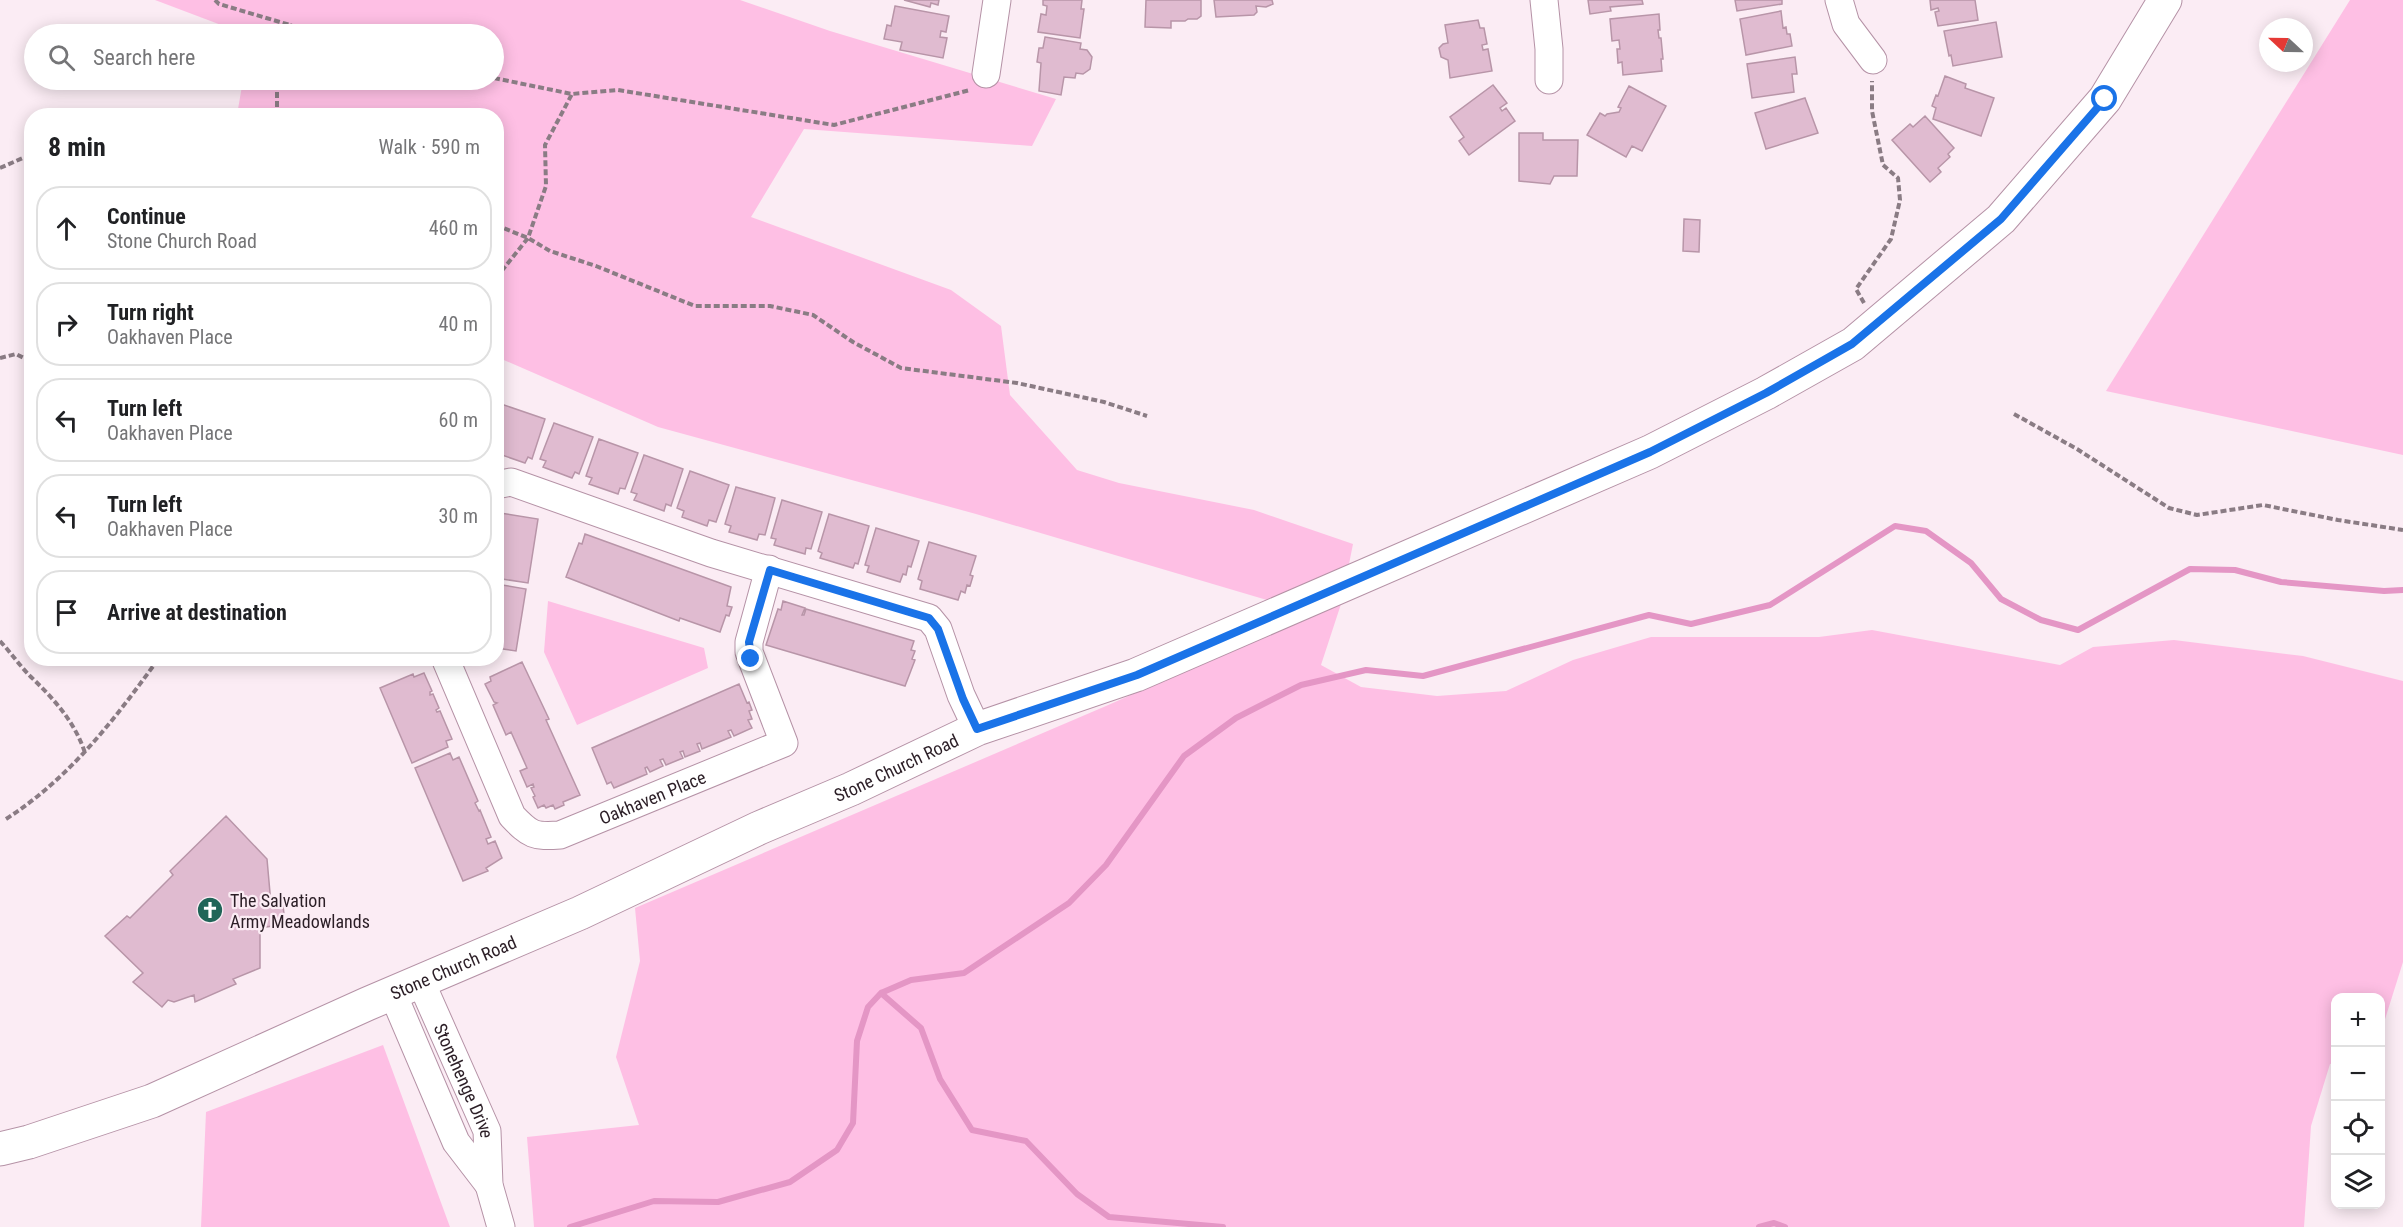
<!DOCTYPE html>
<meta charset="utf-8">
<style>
:root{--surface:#fff;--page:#f6f6f6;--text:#202124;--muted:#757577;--line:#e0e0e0}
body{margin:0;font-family:"Roboto Condensed",sans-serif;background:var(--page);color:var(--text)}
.controls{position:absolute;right:18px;bottom:18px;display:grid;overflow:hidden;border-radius:12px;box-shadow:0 3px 15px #0003}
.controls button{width:54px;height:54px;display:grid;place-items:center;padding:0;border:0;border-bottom:2px solid var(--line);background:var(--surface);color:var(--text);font:30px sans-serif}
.compass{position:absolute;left:2259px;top:18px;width:54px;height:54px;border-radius:50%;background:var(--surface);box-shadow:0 3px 15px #0003;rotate:292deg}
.stop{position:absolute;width:18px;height:18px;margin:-14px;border:4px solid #1a73e8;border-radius:50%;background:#fff}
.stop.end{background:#1a73e8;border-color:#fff;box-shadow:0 2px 6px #0008}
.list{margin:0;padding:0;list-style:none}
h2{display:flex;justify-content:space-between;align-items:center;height:78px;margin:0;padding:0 24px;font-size:26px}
h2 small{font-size:20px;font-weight:400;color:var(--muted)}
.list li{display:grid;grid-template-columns:39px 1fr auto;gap:18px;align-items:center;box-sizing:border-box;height:84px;margin:0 12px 12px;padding:0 12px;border:2px solid var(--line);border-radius:24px}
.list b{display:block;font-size:22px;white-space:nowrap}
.list p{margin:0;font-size:20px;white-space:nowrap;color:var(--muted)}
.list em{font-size:20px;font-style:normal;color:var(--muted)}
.icon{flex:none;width:33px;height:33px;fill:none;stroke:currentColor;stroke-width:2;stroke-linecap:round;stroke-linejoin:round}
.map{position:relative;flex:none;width:2403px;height:1227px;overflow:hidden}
.search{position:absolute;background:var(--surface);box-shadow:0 3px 15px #0003;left:24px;top:24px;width:480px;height:66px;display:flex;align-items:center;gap:15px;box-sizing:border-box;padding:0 21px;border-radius:33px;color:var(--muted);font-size:22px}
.panel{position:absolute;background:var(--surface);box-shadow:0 3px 15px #0003;left:24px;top:108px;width:480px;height:558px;border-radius:24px}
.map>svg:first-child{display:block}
.green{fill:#febfe4}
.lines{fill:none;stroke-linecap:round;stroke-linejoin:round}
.stream{stroke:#e496c5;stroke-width:6}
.building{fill:#e0bbd0;stroke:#b895a8;stroke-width:1.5}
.minor-casing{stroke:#b592a6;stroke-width:29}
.major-casing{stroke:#b592a6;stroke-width:35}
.path{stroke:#8a7c84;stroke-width:4;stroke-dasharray:6 3;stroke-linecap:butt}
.minor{stroke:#fff;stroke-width:27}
.major{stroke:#fff;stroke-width:33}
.route{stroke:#1a73e8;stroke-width:8}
.labels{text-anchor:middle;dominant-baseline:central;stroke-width:4.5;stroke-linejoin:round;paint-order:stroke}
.street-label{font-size:18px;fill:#2b1e26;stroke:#fbecf4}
.poi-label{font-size:18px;fill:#2b1e26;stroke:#fbecf4;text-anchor:start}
</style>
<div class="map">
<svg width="2403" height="1227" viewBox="0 0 2403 1227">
<rect width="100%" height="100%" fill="#fbecf4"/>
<path class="green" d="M155,0h585l90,31 226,68 -24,47 -228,-17 -53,88 200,73 50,36 9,69 67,75 42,13 135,27 99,34 -12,60 -20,61 40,22 76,9 69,-5 67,-31 78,-23h168l53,-7 188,35 33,-18 81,-7 129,16 100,25v281l-22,70 -1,-34h-44l-1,65 -5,1 -19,62 -7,101h-1770l-7,-90 112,-12 -23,-68 24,-96 -5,-53 471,-202 208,-92 -338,-100 -318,-87 -161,-70 -1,-241 -259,-1 6,-35h251v-46h-249z
M2350,0h53v455l-297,-64z
M548,601l156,47 4,20 -131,57 -33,-73z
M383,1045l67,182h-249l5,-115z"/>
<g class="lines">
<path class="stream" d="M881,993l40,35 19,51 32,51 54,11 51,53 32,23 114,10
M570,1227l84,-26 64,1 72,-20 47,-32 16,-27 4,-82 11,-34 13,-14 30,-13 53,-7 105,-70 37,-38 78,-109 52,-38 65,-33 65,-15 57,6 226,-61 42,9 79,-19 125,-79 31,5 45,32 30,36 40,21 37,10 112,-61 45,1 46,12 103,9 19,-1
M1759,1227l15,-4 11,4"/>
</g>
<path class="building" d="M904,0h35l-1,5 -7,-2 -1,4z
M1043,0h39l-1,9h3l-4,29 -42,-6 3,-18 5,1 1,-9 -4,-1z
M1146,0h55v16l-4,3h-9l-3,2h-14v7l-26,-1z
M1214,0h58l1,4 -7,3 -10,-1 1,6 -3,3 -38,2z
M1588,0h54l1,4 -33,3 1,4 -21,3z
M1735,0h47v4l-45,7z
M1930,0h45l3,20 -40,6 -3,-14 4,-1 -1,-3 -7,2z
M895,6l54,10 -3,16 -5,-1 -1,6 7,1 -4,20 -43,-8 2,-8 -18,-3 3,-14 4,1z
M1781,11l2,17 3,-1 1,7h3l2,12 -46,9 -6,-36z
M1659,14l1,16h-2l1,8h2l2,21h-2l1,12 -39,4 -1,-13 -4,1 -1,-14h3l-1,-9 -7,1 -2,-22z
M1478,20l2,8h4l3,16 -5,1 1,5 5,-1 4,22 -42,7 -2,-18 -7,-3 -2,-9 4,-4 5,-1 -3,-18z
M1996,22l6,35 -49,9 -2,-11 -2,1 -5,-25z
M1045,37l36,6 -1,6 7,1 5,7 -2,12 -7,5 -7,-1 -1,5 -11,-1 -3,18 -22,-4 2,-28 -4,-1 2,-14h4z
M1795,57l2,17h-5l2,18 -42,6 -5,-34z
M1945,76l21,8 -1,4 29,10 -13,38 -48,-17 3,-11 -4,-2 4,-11 2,1z
M1493,85l14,18 -7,5 2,3 4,-3 9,13 -46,34 -10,-14 5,-4 -14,-20z
M1629,86l37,20 -24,45 -10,-5 -6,11 -39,-22 13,-22 5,3 2,-2 12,-2 2,-4 -3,-1z
M1805,98l13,35 -52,16 -11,-36z
M1925,116l29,32 -6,6 2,3 -12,11 3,4 -11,10 -38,-42 18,-16 3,3z
M1519,133h24v7h35l-1,36h-23l-4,8 -31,-3z
M1684,219l16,1 -1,32 -16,-1z
M501,404l44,15 -13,40 -4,-2 -3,6 -29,-10v-36z
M554,423l39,14 -14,37 -4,-2 -3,6 -29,-11 3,-6 -6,-2z
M599,439l39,14 -13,36 -5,-1 -2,6 -29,-10 3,-6 -6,-2z
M644,455l39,14 -12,37 -5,-2 -2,7 -30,-11 3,-6 -6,-2z
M690,471l39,14 -13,37 -7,-2 -2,6 -25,-9 2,-6 -7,-3z
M736,487l39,11 -10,37 -6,-1 -2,6 -28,-8 2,-6 -6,-2z
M782,500l40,12 -11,37 -5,-1 -1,6 -31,-9 2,-6 -5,-1z
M500,513l38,6 -10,64 -32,-5v-61l3,1z
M829,514l40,12 -11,38 -3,-1 -2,5 -33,-10 2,-5 -4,-2z
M876,528l43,13 -8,26 -3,-1 -2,9 -3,-1 -3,8 -33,-10 2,-6 -4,-1z
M585,534l146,53 -4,19 5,1 -3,9 -3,-1 -6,17 -40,-14 -1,3 -113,-44 13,-34 3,1z
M929,542l47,14 -6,19 3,1 -3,10 -3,-1 -2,8 -4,-2 -3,9 -38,-11 2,-8 -4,-2z
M496,584l30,5 -10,62 -20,-3z
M783,601l22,7 -3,7h2l2,-6 108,32 -3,9 4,1 -3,8 3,1 -10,26 -139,-41 12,-36 3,1z
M522,662l27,57 -3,1 34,75 -17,7 1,3 -9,4 -2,-4 -7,3 -2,-3 -6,3 -5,-11 2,-1 -4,-8 3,-1 -1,-3 -6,3 -7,-16 7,-3 -16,-36 -5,3 -13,-30 4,-2 -3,-1 -9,-18 6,-3 -1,-4z
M424,673l8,18 -2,1v3l3,-1 6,14 -3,2 1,2 3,-1 12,28 -6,2 2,6 -36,16 -32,-75 33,-14 1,3z
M739,684l8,19 2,-1 3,8 -3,1 3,8 -4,1 4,8 -18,8 -3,-6 -3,1 3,6 -29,12 -2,-6 -3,1 3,7 -15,6 -2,-6 -3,1 3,6 -17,7 -3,-6 -3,1 3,6 -13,6 -3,-5 -2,1 2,6 -33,14 -3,-6 -4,2 -15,-36z
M450,753l3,7 6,-3 19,44 -3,2 4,8 1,-1 11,27 -5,2 2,5 7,-3 7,17 -16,10 2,3 -25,10 -48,-113z
M226,816l41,43 4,45 12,1 2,19 -25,4v40l-27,11 3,5 -41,18 -1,-7 -20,7 -6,-2 -6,7 -29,-25 10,-9 -38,-37 22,-20 3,2 43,-43 -3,-4z"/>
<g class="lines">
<g class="minor-casing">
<g id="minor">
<path d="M1544,0l5,49v31"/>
<path d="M1839,0l7,24 27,36"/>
<path d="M986,74l11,-74"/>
<path d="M496,485l15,-3 200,71 218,65 9,11 23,66 16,34"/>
<path id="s1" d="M445,658l67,158c18,19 22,21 48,19l224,-92 -35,-91v-10l20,-73"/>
<path id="s2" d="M421,982l66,149 2,54 12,42"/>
<path d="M393,994l63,148 33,43"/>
</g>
</g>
<g class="major-casing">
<g id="major">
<path id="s3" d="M0,1149l29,-7 123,-41 215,-97 213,-91 179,-85 92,-39 126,-60 159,-54 514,-223 116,-59 87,-49 148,-125 104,-120 60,-99"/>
</g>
</g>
<path class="path" d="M215,0l4,4 71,21 -6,9
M290,25l21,9
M494,78l78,16 46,-4 216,35 136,-35
M161,116c20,-3 39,-6 59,0
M277,116v-36
M0,168l32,-14
M496,225l32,13 22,13 46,15 99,40h75l43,9 40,27 48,26 116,15 87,19 43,14
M496,278l32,-40 18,-52 -1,-41 27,-51
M1864,303l-8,-14 35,-50 9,-39 -2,-22 -15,-13 -11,-54v-30
M0,358l16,-4 16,8
M2014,414l63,35 92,59 28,7 66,-10 75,15 65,10
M0,641c11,12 20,25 31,36 23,22 44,45 54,76
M6,819c64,-41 109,-100 153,-161"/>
<use href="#minor" class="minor"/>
<use href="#major" class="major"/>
</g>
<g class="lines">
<path class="route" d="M751,659l-2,-17 21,-72 159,48 9,11 25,70 14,30 160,-54 513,-223 116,-59 86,-49 149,-125 104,-120"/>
</g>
<defs>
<g id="church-disc" transform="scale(1.35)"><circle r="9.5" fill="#206558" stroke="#fbecf4"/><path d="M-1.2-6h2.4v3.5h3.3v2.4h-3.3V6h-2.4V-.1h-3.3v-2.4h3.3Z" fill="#fff"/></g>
</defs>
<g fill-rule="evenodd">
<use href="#church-disc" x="210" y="910"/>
</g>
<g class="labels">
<g class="street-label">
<text stroke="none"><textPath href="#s3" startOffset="975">Stone Church Road</textPath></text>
<text stroke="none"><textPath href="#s1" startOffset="326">Oakhaven Place</textPath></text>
<text stroke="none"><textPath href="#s3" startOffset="489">Stone Church Road</textPath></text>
<text stroke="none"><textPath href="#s2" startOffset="108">Stonehenge Drive</textPath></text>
</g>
<g class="poi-label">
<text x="230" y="900">The Salvation<tspan x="230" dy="21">Army Meadowlands</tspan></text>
</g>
</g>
</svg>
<div class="controls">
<button>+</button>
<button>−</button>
<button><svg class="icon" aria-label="locate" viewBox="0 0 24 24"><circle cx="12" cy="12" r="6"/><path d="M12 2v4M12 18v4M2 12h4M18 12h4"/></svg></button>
<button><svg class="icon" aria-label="layers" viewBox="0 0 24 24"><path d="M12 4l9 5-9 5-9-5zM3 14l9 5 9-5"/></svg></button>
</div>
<svg class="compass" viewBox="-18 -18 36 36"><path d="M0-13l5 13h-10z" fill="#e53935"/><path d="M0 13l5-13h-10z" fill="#757577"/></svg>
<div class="stop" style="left:2105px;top:99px"></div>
<div class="stop end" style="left:751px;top:659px"></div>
<div class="search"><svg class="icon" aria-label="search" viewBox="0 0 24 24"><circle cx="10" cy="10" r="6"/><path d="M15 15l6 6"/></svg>Search here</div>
<section class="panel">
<h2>8 min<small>Walk · 590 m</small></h2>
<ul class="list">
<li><svg class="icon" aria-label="ahead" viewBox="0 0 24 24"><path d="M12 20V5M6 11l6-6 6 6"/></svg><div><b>Continue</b><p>Stone Church Road</p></div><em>460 m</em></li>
<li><svg class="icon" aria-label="right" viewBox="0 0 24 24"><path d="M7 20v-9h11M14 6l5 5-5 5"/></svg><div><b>Turn right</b><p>Oakhaven Place</p></div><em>40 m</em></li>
<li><svg class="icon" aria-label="left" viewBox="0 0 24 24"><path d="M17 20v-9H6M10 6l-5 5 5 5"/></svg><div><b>Turn left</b><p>Oakhaven Place</p></div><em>60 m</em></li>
<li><svg class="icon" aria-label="left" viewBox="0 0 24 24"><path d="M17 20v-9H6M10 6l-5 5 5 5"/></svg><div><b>Turn left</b><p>Oakhaven Place</p></div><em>30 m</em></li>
<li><svg class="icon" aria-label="arrive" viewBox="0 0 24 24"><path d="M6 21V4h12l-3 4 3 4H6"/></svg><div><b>Arrive at destination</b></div></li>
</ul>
</section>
</div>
